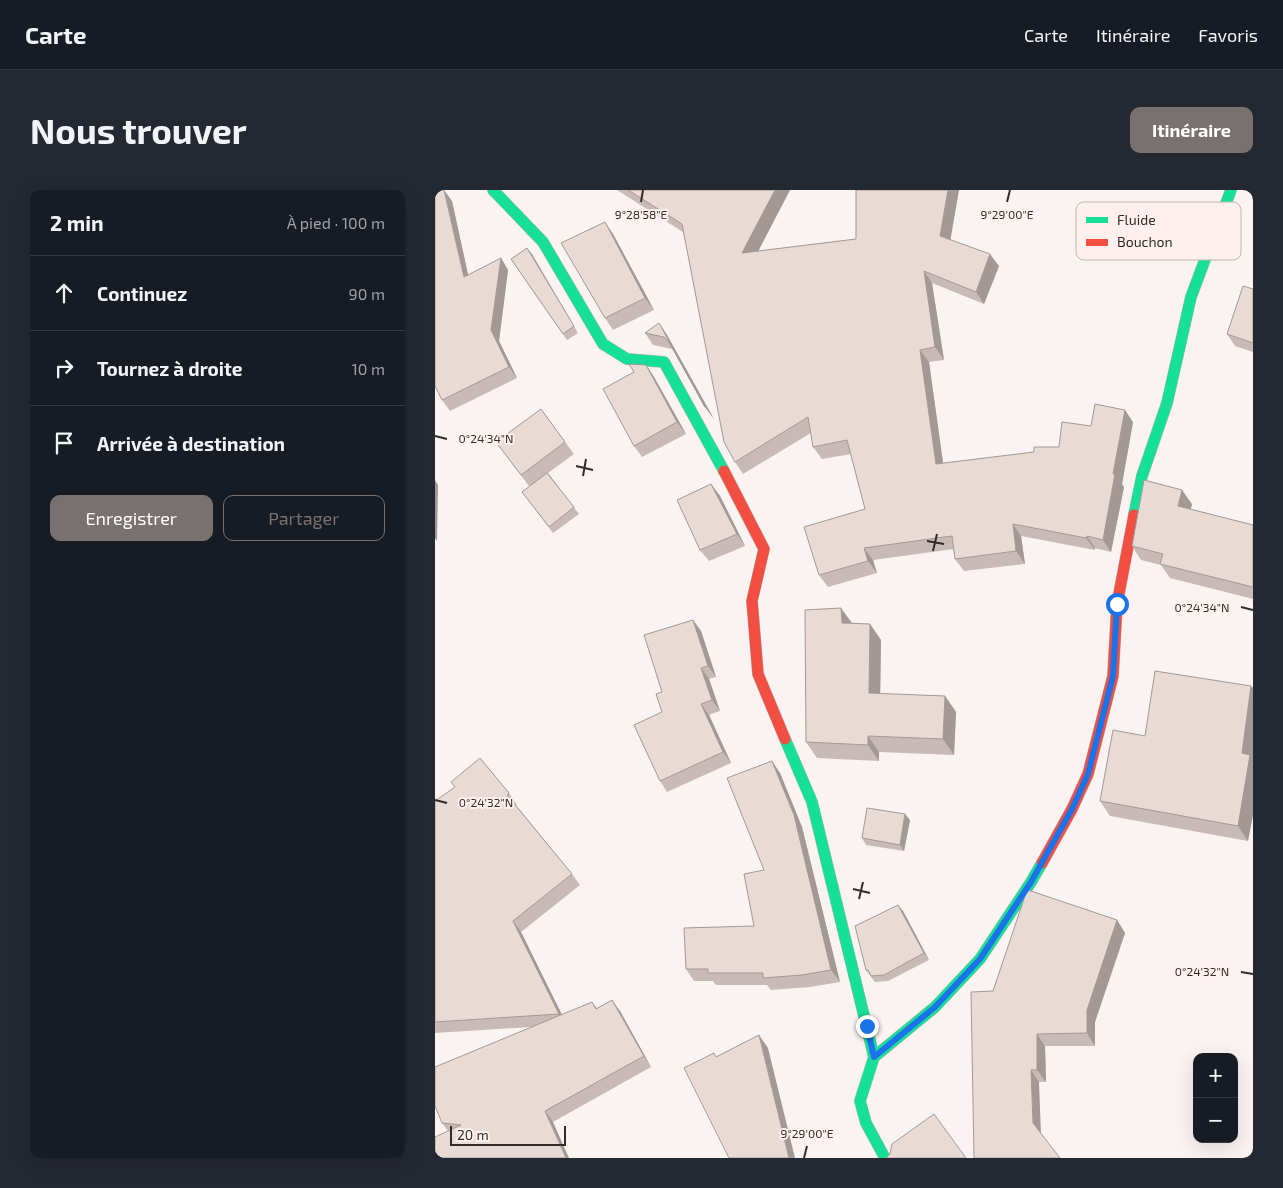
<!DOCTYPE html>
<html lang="fr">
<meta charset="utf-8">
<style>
:root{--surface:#171b24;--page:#242831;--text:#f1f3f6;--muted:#9ea1a6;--line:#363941;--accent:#79716f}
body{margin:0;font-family:"Exo 2",sans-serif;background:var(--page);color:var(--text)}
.controls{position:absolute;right:15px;bottom:15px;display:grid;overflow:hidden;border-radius:10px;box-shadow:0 5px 20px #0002}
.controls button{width:45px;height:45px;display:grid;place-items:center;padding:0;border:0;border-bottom:1px solid var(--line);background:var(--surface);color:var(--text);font:25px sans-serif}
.scale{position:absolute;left:15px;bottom:12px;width:116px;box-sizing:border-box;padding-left:5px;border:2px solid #332b29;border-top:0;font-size:14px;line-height:18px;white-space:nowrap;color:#332b29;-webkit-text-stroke:4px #fef1ed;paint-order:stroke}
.stop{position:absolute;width:15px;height:15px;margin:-11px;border:4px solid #1a73e8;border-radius:50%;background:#fff}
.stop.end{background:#1a73e8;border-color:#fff;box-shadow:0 1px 5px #0008}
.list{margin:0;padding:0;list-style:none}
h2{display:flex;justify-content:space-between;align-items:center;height:65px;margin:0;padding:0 20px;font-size:21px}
h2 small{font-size:16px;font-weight:400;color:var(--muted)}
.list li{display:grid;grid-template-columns:32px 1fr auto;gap:15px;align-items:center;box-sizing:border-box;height:75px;padding:0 20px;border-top:1px solid var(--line)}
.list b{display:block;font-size:19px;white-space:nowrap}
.list em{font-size:16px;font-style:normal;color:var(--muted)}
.actions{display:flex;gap:10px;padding:15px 20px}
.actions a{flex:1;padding:11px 0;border:1px solid var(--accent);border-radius:10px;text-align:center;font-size:18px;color:var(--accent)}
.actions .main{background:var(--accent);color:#fff}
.icon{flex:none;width:28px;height:28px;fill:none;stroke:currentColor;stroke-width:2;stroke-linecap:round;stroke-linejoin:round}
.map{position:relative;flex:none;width:818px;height:968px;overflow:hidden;border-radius:10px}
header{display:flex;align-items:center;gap:30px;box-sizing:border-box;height:70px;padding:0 25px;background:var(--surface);border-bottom:1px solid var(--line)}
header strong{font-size:24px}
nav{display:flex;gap:28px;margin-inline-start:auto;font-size:18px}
.intro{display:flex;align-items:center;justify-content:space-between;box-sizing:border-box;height:120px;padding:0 30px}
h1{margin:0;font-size:35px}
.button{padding:12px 22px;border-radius:10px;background:var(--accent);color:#fff;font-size:18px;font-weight:700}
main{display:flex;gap:30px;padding:0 30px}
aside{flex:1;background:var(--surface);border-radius:10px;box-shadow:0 5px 20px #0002}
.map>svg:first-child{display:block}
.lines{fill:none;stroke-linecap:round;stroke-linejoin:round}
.fast-casing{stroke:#b7b1af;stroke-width:12}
.jam-casing{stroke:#b7b1af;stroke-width:12}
.fast{stroke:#16e098;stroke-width:11}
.jam{stroke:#f24e42;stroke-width:11}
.wall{fill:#c8bbb7}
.shaded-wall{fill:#a29995}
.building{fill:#e8dad5;stroke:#a29995}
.route{stroke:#1a73e8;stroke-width:6}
.ticks{fill:none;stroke:#332b29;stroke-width:2}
.key{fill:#fef1ed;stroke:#c1b6b2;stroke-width:1}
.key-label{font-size:14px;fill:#332b29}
.ticks-label{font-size:12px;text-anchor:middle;fill:#332b29;stroke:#fef1ed;stroke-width:4;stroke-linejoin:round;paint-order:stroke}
</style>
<header>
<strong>Carte</strong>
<nav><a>Carte</a><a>Itinéraire</a><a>Favoris</a></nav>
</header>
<div class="intro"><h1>Nous trouver</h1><a class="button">Itinéraire</a></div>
<main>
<aside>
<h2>2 min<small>À pied · 100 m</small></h2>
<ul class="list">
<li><svg class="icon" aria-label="ahead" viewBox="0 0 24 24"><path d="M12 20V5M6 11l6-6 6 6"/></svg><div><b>Continuez</b></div><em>90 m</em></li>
<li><svg class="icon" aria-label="right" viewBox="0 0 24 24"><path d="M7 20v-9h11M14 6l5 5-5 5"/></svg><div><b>Tournez à droite</b></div><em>10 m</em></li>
<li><svg class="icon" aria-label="arrive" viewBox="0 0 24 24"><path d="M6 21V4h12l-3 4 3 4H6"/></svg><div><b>Arrivée à destination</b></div></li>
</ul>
<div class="actions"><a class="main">Enregistrer</a><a>Partager</a></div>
</aside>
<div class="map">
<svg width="818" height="968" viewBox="0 0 818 968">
<rect width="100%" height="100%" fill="#faf3f1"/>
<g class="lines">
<g class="fast-casing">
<path id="fast" d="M58,0l50,52 60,102 24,15 37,3 60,109
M699,325l8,-39 25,-73 24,-106 40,-107
M350,549l27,63 62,255 -14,44 6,22 19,35
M439,867l61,-50 45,-48 51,-77 11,-19"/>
</g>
<g class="jam-casing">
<path id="jam" d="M289,281l40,78 -12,52 6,73 27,65
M607,673l30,-54 16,-35 25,-98 4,-72 17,-89"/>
</g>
<use href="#fast" class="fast"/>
<use href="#jam" class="jam"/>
</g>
<path class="wall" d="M182,0h173l-32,61 98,-12v-49h103l-9,49 49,27 -15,38 -52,-21 12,77 -15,2 14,101 91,-11 25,-5 32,-21 42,-4 -11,62 2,3 -13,65 -16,-4v2l-74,-14 4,28 -61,7 -9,-12 -1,-10 -81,11 4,13 -49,14 -9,-12 46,-66 -14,-55 -29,5 -9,-12 -2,-14 -68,41 -8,-12 -52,-230z
M17,11l16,74 33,-17 7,12 -9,71 18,37 -67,33 -8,-11z
M178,44l41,76 -41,20 -8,-12z
M92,58l51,85 -11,7 -56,-81z
M818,99v63l-18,-6 -8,-12z
M224,133l8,12 47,84 -9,-12 -32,-57 -1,-1 -19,-4 -8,-12z
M211,175l8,12 32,57 -44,23 -8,-11v-74z
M106,219l33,45 -26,19 31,41 -26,19 -26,-35 2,-12 -33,-44z
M276,294l9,12 25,50 -36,15 -9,-11z
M757,314l-1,5 62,16v74l-83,-21 -9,-13 -20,-5 -9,-14z
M258,430l8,11 15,46 -7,2 11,32 -11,4 22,48 -64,29 -7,-11 2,-69v-20z
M417,433l18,1 11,16 -1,54 65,2 11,16 -2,43 -75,-3v9l-62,-3 -11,-16z
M816,496l2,2v127l-5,26 -138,-25 -10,-15 45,-65z
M345,583l22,54 38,155 -30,5 -39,3 -4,-5h-51l-3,-4h-19l-8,-12 68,-43z
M16,592l58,11 8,12h-1l56,69 8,11 -59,47 41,83 30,-13 5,6 23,3 31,56 -98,55 -105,9 -6,-8 89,-96 -96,6v-232l20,-14z
M475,630l-6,31 -38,-6 -4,-7z
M468,721l26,49 -41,21 -13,1 -9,-12z
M682,730l8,13 -30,89v24h-50l1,36h-7l-65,76 19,-167z"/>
<path class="shaded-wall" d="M9,0l8,11 19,87 -7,-11z
M340,0h15l-39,75 -9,-12z
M513,0h11l-10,58 -9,-12z
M170,32l8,12 41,76 -9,-12z
M92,58l5,6 46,79 -4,-7z
M555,64l9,12 -15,38 -8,-12z
M66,68l7,12 -9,71 18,37 -8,-11 -18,-37z
M489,81l8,12 12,77 -9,-13z
M224,133l8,12 47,84 -9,-12z
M485,160l9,12 16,115 -9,-13z
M211,175l8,12 32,57 -9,-12z
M690,220l8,12 -11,62 2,3 -13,65 -8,-12 10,-66z
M0,290l3,5 -1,56 -2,-3z
M276,294l9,12 25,50 -8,-12z
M747,300l10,14 -4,16 -10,-14z
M578,334l8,12 4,28 -9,-13z
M652,346l8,12v2l-9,-12z
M429,358l9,12 4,13 -9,-12z
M406,418l11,15h-10z
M258,430l8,11 15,46 -8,-11z
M435,434l11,16 -1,69 -11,-16z
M266,478l8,11 11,32 -8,-11z
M816,496l2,2v127l-5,26 -10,-15 4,-73z
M510,506l11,16 -2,43 -11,-16z
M266,514l8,11 22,48 -8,-11z
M433,546l11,16v9l-11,-16z
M337,571l8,12 22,54 38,155 -9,-12z
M470,624l5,6 -6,31 -4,-6z
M463,715l5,6 26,49 -5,-7z
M682,730l8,13 -30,89v24l-8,-13v-23z
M78,731l8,11 46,93 -8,-11z
M177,810l8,11 31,56 -7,-11z
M602,844l8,12 1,36 -9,-12z
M324,845l9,13 27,110h-6z
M596,880l8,12 2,53 -8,-12z
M110,921l8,11 16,36h-3z"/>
<path class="building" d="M7,0h2l20,87 37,-19 -10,72 18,37 -67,33 -7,-14v-194z
M193,0h147l-33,63 114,-14v-49h92l-8,46 50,18 -14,38 -52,-21 11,76 -15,3 16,114 98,-12v-5h25l3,-25 29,4 4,-22 30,6 -12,64h2l-12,66 -16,-4 -1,2 -73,-14 3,27 -61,8 -3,-23 -88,12 4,13 -49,14 -15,-48 61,-18 -18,-69 -34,7 -5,-30 -73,45 -11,-20 -42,-218z
M170,32l40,76 -40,20 -44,-75z
M92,58l47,78 -11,8 -52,-75z
M808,96l10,3v54l-26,-9z
M224,133l46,84 -36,-65 -5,-5 -19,-4z
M194,174l17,1 31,57 -43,24 -31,-57 31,-17z
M106,219l24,33 -44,33 -25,-33z
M112,283l27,34 -25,20 -27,-35z
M709,290l38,10 -4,16 75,19v62l-93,-23 3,-10 -31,-8z
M276,294l26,50 -37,16 -23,-50z
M406,418l1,15 28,1 -1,69 76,3 -2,43 -75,-3v9l-62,-3 -1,-132z
M258,430l15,46 -7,2 11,32 -11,4 22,48 -63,29 -26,-56 28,-13 -6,-18 6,-2 -18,-57z
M720,481l96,15 -9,67 8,2 -12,71 -138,-25 13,-71 32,6z
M45,568l29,35 -2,2 65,79 -59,47 46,93 -124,8v-221l20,-14 -4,-5z
M337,571l22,54 37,155 -29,5 -39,3v-5h-55v-4h-22l-2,-41 70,-2 -10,-52 20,-4 -37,-92z
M432,618l38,6 -5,31 -38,-7z
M593,700l89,30 -30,90v23l-50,1v36h-6l2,53 27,35h-86l-3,-166 22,-1 33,-98z
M463,715l26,48 -40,22 -13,1 -3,-6h-2l-11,-44z
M177,810l32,56 -99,55 21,47h-131v-21l26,-12 -19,-2 -7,-17v-39l157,-65 4,7z
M324,845l30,123h-60l-45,-90 30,-15 2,4z
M499,924l32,44h-80l4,-4 2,-10z"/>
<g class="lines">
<path class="route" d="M432,836l7,31 61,-50 45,-48 51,-77 41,-73 16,-35 25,-98 4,-72"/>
</g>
<path class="ticks" d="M206,12l2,-12M572,12l3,-12M0,246l12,3M141,276l17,4M148,286l3,-17M492,351l17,3M498,361l4,-17M806,417l12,3M0,610l12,3M418,699l17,4M424,709l4,-17M806,782l12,2M369,968l3,-12"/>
<rect x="641" y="12" width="165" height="58" rx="8" class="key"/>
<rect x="651" y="27" width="22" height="6" fill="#16e098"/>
<rect x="651" y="49" width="22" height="7" fill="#f24e42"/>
<g class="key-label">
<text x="682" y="35">Fluide</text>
<text x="682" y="57">Bouchon</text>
</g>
<g class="ticks-label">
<text x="206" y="29">9°28'58"E</text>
<text x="572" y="29">9°29'00"E</text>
<text x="51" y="253">0°24'34"N</text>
<text x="767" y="422">0°24'34"N</text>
<text x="51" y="617">0°24'32"N</text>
<text x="767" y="786">0°24'32"N</text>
<text x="372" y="948">9°29'00"E</text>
</g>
</svg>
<div class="controls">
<button>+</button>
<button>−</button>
</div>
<div class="scale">20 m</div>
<div class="stop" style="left:682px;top:414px"></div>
<div class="stop end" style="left:432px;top:836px"></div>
</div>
</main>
